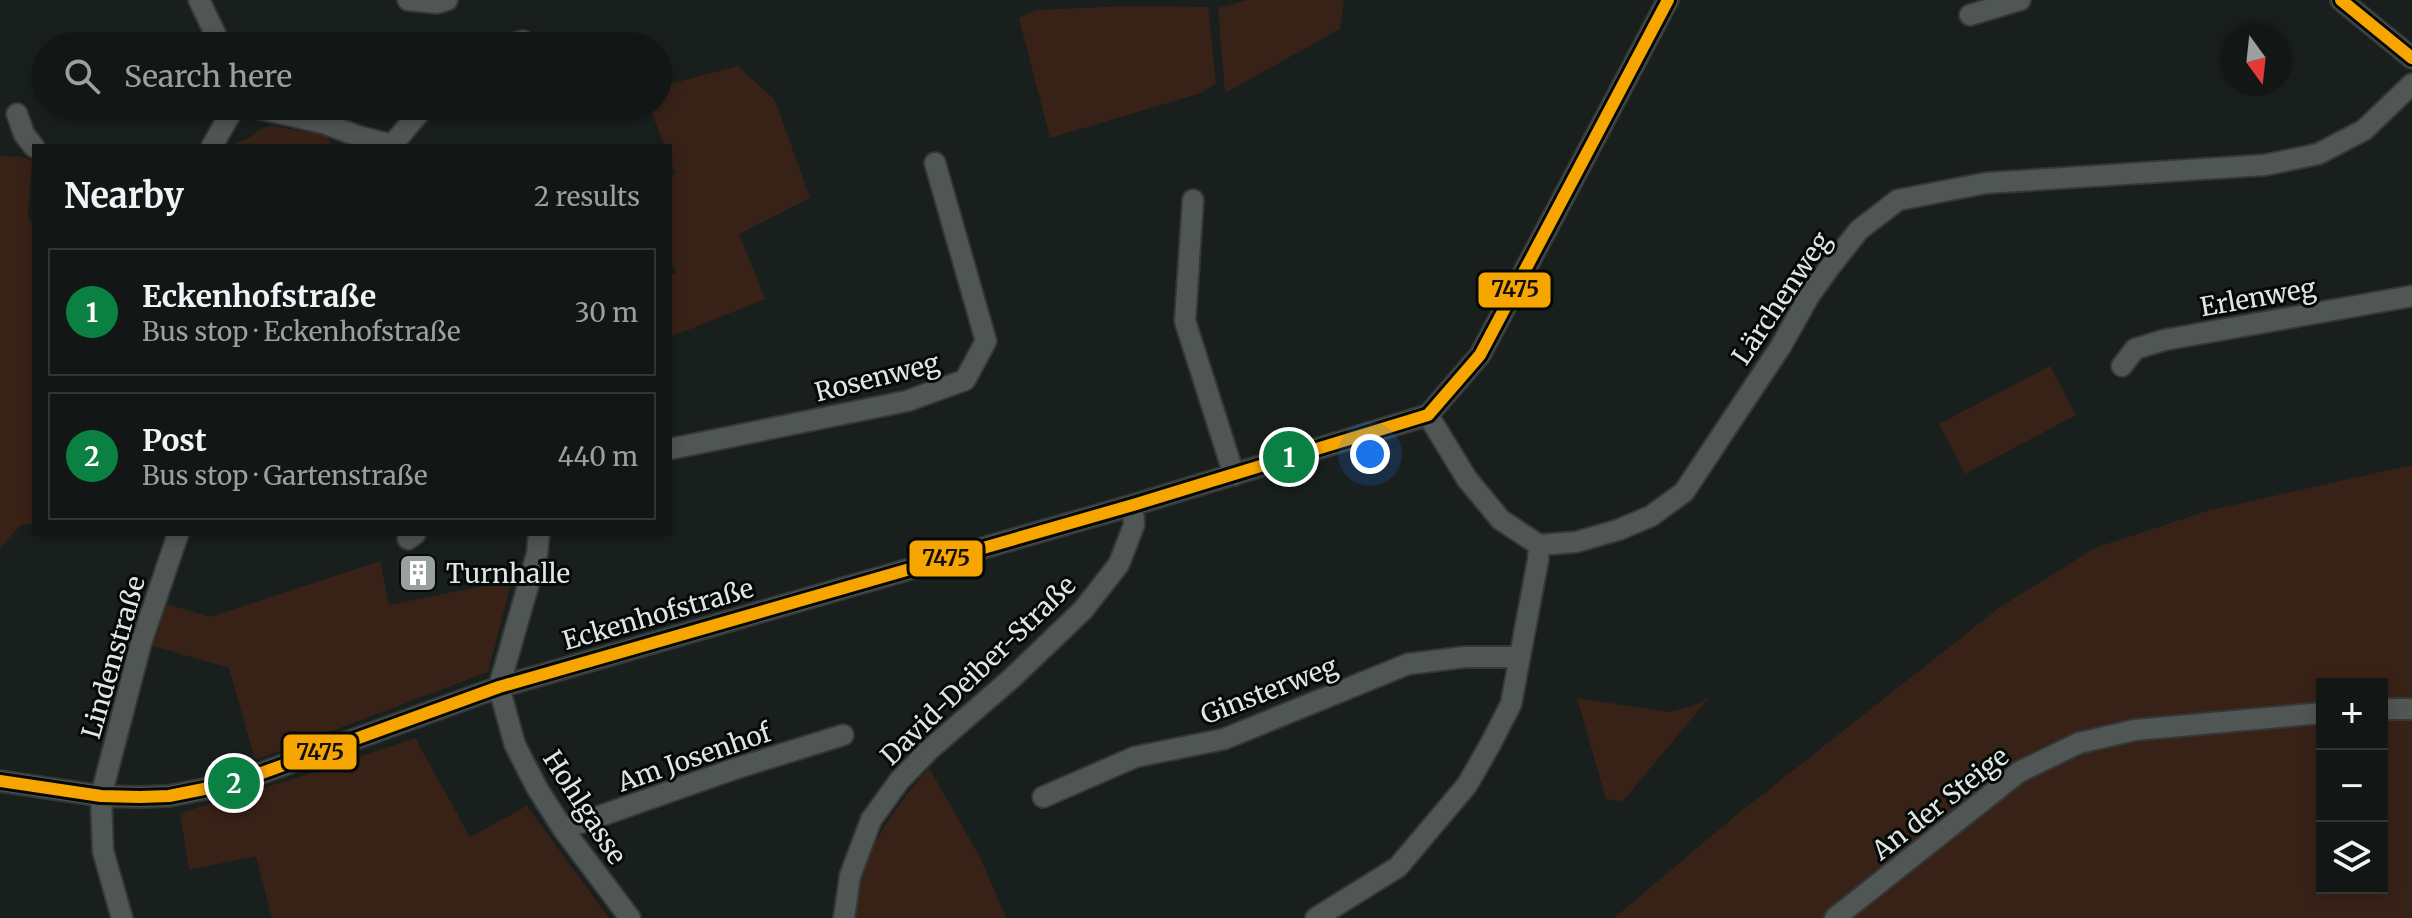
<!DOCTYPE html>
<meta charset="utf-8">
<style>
:root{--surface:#121716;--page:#1b201f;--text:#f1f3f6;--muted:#9c9fa1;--line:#313635;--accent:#0b8043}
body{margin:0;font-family:Merriweather,serif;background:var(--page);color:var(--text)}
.controls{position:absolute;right:24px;bottom:24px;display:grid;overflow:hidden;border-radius:0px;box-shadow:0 4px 12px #0003}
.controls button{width:72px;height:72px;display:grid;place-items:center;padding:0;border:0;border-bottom:2px solid var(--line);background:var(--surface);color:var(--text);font:40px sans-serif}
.compass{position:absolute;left:2220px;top:24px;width:72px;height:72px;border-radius:50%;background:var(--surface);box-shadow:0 4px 12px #0003;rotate:165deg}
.you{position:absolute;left:1370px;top:454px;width:28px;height:28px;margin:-20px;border:6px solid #fff;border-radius:50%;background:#1a73e8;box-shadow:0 0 0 12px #1a73e833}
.badge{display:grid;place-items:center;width:52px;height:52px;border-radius:50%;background:var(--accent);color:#fff;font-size:26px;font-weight:700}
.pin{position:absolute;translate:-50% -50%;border:4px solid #fff;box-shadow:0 2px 8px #0006}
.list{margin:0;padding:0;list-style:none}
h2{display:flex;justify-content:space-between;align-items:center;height:104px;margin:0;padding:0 32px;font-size:34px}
h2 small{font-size:26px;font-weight:400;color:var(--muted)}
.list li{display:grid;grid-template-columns:52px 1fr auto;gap:24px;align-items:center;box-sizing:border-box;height:128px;margin:0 16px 16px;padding:0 16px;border:2px solid var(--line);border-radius:0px}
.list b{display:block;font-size:30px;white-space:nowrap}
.list p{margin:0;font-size:26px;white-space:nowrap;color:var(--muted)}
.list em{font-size:26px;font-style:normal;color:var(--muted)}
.icon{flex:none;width:44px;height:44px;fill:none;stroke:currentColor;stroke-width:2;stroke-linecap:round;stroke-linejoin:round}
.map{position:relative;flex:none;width:2412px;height:918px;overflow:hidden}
.search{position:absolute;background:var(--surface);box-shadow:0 4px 12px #0003;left:32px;top:32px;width:640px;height:88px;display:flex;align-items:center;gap:20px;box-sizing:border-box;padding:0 28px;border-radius:44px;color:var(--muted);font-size:30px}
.panel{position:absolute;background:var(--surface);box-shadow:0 4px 12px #0003;left:32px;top:144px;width:640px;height:392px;border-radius:0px}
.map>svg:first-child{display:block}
.green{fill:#382218;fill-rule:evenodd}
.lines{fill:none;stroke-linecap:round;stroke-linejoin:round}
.minor-casing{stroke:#343837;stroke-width:24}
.minor{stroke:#505654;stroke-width:20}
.bus-1-casing{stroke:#050a08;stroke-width:18}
.bus-1{stroke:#f7a600;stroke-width:12}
.labels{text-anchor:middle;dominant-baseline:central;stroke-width:6;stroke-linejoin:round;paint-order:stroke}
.street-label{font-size:26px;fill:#dfe7e5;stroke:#050a08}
.poi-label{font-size:26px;fill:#dfe7e5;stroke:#050a08;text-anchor:start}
.line-badge{stroke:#050a08;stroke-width:3}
.pale-badge-label{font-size:22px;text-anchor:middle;font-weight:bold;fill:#111}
</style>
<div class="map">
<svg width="2412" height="918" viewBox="0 0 2412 918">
<rect width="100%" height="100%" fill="#181f1d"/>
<path class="green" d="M1248,0h96l-4,29 -115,64 -7,-85z
M1127,6l81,1 8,76 -15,10 -151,45 -31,-120 17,-8z
M738,66l37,34 35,98 -71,36 26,65 -95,38v-61l6,-3 -6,-16v-80l6,-3 -6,-14v-14h-5l-16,-40h9v-19z
M273,125c18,6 37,6 55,11l3,10h-103l19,-7 17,-12z
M0,156l23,1 9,3 -4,58 6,6v299l-13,2 -21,23z
M2050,366l26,49 -111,59 -26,-50z
M2412,465v453h-798l120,-101 266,-210 95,-59 112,-37zM2322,684h60v204h-60z
M380,561l9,44 123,-25 -24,92 -233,88 -26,-92 -76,-22 14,-42 43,13z
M1577,698l91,14 25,-6 16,-8 -86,103 -17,-2z
M415,738l55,99 57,-31 82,112h-337l-16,-62 -67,14 -9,-57 113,-34z
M929,768l51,89 26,61h-152c5,-61 35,-105 75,-150z"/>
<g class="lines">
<g class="minor-casing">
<path id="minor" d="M199,0l22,46
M408,0l29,3 10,-3
M2341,0l71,58
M1970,15l50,-15
M507,46l16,-5 2,5
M247,106l76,17 35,13 38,10
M17,114l7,20 10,13
M393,144l32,-38
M212,146l23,-40
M1193,200l-8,121 49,154
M2122,366l13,-17 29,-9 248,-44
M1428,415l39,64 34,41 38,25 37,-3 42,-12 33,-14 33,-24 97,-146 28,-50 20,-28 30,-38 39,-30 88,-17 279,-18 53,-11 46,-24 48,-46
M670,449l237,-48 58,-21 21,-39 -51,-178
M539,534l-2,20 -38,133 16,58 22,43 26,41 67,89
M408,539l7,-5
M2382,709h30
M0,781l101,15 39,1 29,-1 65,-13 265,-96 634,-182 295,-90 52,-60 188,-355
M1043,797l92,-40 89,-18 184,-75 57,-7h54
M563,829l171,-60 109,-34
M122,918l-19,-67 -2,-55 40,-153 37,-109
M844,918l6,-42 21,-56 28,-39 30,-31 83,-72 71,-68 36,-46 15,-39 -1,-20
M1316,918l82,-51 69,-82 23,-40 21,-41 27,-144 1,-15
M1835,918l184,-146 60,-29 56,-13 187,-17"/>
</g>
<use href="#minor" class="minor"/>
<g class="bus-1-casing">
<path id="bus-1" d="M2341,0l71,58
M0,781l101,15 39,1 29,-1 65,-13 265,-96 634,-182 295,-90 52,-60 188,-355"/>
</g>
<use href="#bus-1" class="bus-1"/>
</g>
<defs>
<g id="building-square" transform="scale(2)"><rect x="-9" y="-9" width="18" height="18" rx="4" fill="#99a19f" stroke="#050a08"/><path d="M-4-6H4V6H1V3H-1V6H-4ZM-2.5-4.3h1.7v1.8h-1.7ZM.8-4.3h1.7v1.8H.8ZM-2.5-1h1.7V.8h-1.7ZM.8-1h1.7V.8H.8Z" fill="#fff"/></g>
</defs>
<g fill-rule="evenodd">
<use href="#building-square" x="418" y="573"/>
</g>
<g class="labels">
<g class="street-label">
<text transform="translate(2258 297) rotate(-10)">Erlenweg</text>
<text transform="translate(1781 298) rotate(-56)">Lärchenweg</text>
<text transform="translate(877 377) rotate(-14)">Rosenweg</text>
<text transform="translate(658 614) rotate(-16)">Eckenhofstraße</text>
<text transform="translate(113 657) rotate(-74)">Lindenstraße</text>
<text transform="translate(978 670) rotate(-44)">David-Deiber-Straße</text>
<text transform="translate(1269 690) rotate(-21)">Ginsterweg</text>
<text transform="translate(694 757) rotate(-19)">Am Josenhof</text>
<text transform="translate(1940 803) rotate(-38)">An der Steige</text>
<text transform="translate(585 807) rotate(57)">Hohlgasse</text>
</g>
<g class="poi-label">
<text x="446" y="573">Turnhalle</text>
</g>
</g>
<g class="line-badge">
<rect x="1477" y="271" width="75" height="38" rx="8" fill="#f7a600"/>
<rect x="908" y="539" width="76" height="39" rx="8" fill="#f7a600"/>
<rect x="282" y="733" width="76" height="38" rx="8" fill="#f7a600"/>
</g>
<g class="pale-badge-label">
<text x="1515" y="297">7475</text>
<text x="946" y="566">7475</text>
<text x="320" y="760">7475</text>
</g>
</svg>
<div class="controls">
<button>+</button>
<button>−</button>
<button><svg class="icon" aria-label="layers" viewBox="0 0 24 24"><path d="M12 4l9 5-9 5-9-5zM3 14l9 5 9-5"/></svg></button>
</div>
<svg class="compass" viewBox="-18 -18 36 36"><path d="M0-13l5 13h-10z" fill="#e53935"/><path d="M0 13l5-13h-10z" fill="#9c9fa1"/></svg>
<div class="you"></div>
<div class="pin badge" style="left:1289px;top:457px">1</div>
<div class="pin badge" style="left:234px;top:783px">2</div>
<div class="search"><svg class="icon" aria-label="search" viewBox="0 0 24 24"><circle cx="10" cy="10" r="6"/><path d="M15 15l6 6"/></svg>Search here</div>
<section class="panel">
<h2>Nearby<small>2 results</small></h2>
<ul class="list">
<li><span class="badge">1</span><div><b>Eckenhofstraße</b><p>Bus stop · Eckenhofstraße</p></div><em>30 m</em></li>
<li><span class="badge">2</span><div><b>Post</b><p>Bus stop · Gartenstraße</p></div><em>440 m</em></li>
</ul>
</section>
</div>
